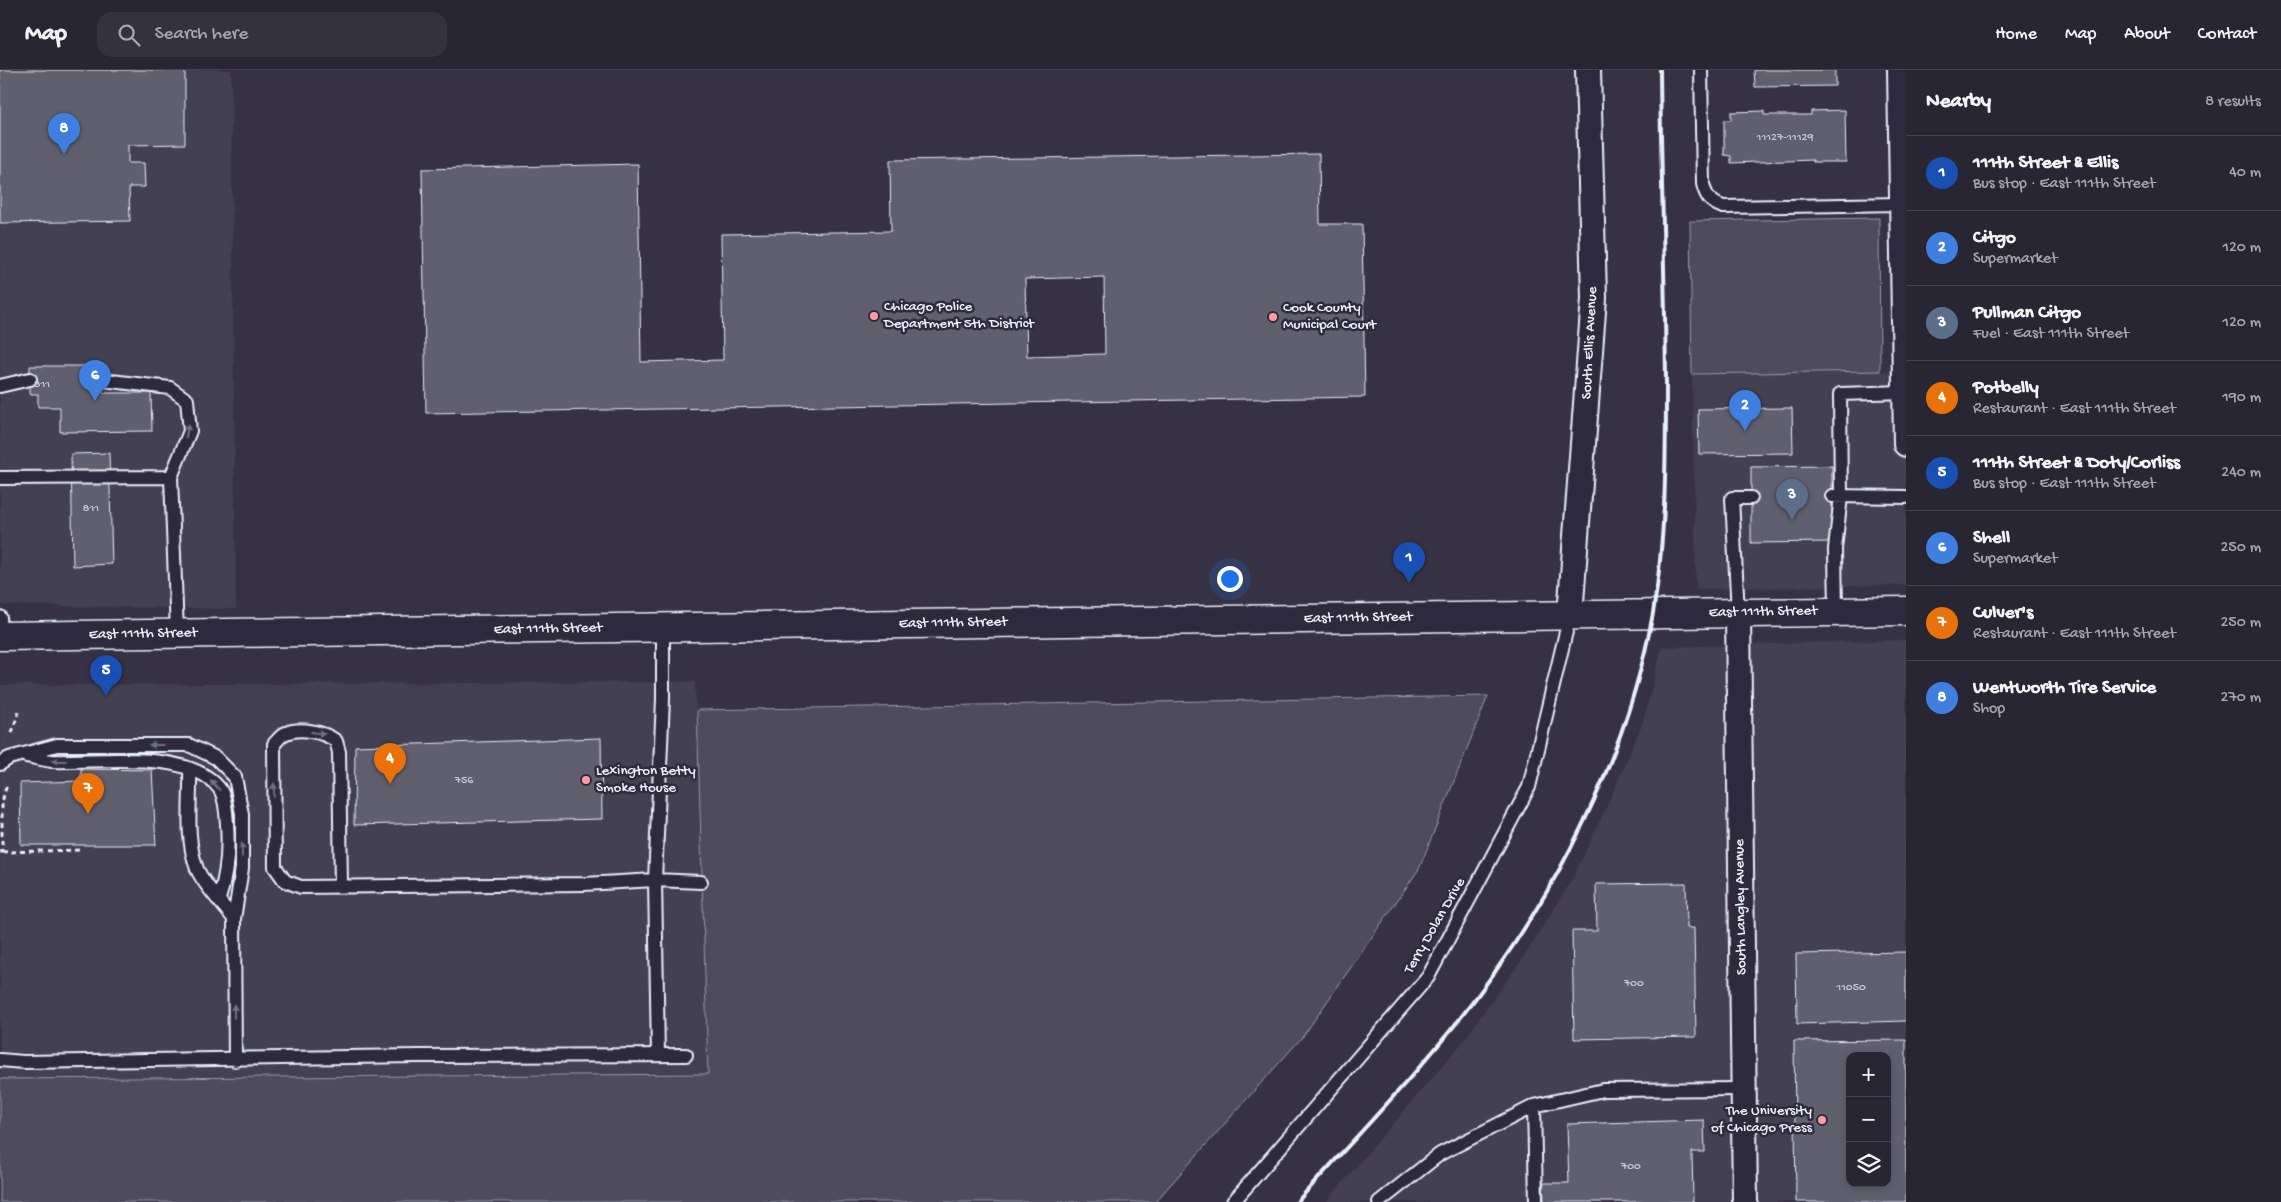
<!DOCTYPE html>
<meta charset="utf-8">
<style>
:root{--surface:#282633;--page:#34323f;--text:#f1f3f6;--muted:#a5a5ac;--line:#44434e;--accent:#ff9aa2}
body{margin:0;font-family:"Gochi Hand",sans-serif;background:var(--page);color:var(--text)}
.controls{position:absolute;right:15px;bottom:15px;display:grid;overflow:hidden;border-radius:10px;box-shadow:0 2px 8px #0003}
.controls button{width:45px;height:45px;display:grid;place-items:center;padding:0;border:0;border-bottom:1px solid var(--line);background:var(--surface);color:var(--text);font:25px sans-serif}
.you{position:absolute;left:1229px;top:508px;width:18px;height:18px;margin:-12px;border:4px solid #fff;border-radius:50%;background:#1a73e8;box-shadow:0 0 0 8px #1a73e833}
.badge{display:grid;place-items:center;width:32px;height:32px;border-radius:50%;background:var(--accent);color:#fff;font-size:16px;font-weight:700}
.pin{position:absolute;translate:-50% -41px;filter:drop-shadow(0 1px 2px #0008)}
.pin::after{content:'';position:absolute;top:26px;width:18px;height:15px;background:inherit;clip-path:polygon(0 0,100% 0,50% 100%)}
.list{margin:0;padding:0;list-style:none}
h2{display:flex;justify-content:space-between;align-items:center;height:65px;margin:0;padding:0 20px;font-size:21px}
h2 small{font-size:16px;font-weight:400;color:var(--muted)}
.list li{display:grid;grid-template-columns:32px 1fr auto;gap:15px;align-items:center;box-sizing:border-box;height:75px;padding:0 20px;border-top:1px solid var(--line)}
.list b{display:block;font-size:19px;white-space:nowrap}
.list p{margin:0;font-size:16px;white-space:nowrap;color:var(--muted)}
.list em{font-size:16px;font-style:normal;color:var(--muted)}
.icon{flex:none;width:28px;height:28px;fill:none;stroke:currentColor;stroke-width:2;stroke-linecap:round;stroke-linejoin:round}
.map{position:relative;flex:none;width:1906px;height:1132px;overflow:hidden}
header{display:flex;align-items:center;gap:30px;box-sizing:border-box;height:70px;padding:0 25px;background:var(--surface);border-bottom:1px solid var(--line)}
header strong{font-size:24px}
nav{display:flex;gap:28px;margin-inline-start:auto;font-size:18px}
.search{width:350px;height:45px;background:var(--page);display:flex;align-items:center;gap:12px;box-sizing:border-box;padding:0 18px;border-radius:15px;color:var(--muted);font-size:19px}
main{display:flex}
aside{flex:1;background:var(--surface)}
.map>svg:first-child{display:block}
.built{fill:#433f51;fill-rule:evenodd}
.green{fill:#4d4b5c;stroke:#9a9eaa}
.building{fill:#605e6e;stroke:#e8f1f8;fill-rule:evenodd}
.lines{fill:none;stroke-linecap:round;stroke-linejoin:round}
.lane-casing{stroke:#e8f1f8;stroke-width:16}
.street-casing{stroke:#e8f1f8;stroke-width:28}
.secondary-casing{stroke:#e8f1f8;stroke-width:31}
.path{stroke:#e8f1f8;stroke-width:3;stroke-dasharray:5 4;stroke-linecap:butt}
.lane{stroke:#2f2a3d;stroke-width:12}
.street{stroke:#2f2a3d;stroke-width:24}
.secondary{stroke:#2f2a3d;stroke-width:28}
.rail{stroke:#e8f1f8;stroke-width:4}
.oneway{fill:#70707e}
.poi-dot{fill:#ff9aa2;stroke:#2f2a3d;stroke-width:2}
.labels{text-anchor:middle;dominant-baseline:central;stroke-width:5;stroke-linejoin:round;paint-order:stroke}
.number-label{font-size:12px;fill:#c6ccd6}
.poi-label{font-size:15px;fill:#e8f1f8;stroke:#2f2a3d;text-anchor:start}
.street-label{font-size:15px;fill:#e8f1f8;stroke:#2f2a3d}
</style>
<header>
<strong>Map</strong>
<div class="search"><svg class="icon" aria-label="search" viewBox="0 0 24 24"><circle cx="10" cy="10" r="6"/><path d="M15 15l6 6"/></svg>Search here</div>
<nav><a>Home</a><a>Map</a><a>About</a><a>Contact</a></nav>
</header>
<main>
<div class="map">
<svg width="1906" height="1132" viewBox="0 0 1906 1132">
<rect width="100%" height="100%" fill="#363244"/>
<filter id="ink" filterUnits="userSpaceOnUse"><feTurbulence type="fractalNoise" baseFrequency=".02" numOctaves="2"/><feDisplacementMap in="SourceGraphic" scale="10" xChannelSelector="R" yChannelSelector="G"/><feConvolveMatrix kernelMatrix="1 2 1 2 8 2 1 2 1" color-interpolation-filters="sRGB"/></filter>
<g filter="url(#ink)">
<path class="built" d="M0,0h231l5,539 -236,-4z
M1906,301v214l-210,4 -4,-215z
M1906,570v562h-580l135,-158 65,-90 48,-78 36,-77 33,-77 19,-75zM1850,986h37v127h-37z
M695,612l13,392 -708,5v-394z"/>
<path class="green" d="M1879,148l1,153 -188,3 -2,-153z
M1488,626l-69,173 -115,166 -149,167h-1155v-123l708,-5 -11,-364z"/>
<path class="building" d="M0,0h185v74l-57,1v18h16l1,24h-16l1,34 -130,2z
M1754,0h81v16l-80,1z
M1845,40l1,52h-33v-2l-82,3v-7l-7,-1v-35h7v-8l33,-1v4h47v-4z
M1319,84l1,70h42l3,173 -939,16 -4,-244 216,-5 3,198 82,-2 -2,-126 170,-3 -1,-71zM1104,207l1,77 -78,2 -2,-77z
M30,296h73v27h48l1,38 -92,1v-25h-22v-13h-8z
M1792,338l1,45 -94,1 -1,-45z
M109,383l3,111 -39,2 -2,-112z
M1832,396v76l-81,1v-76z
M601,668l1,81 -248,6 1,-79z
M81,699l71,1 4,75h-135l-1,-62 61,-2z
M1686,813l1,45h7l2,109 -122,2 -2,-108h25l-1,-47z
M1906,882v69l-109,3 -1,-70z
M1906,970v162h-110l-2,-161zM1850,986h37v127h-37z
M1704,1050l1,32h-13l1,50h-149l-1,-19h26l-2,-59z"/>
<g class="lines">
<g class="lane-casing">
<path id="lane" d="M1701,0l2,114c3,13 7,18 20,23l178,-3
M103,310l67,8 17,12 3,31 -19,46 6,156
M0,316l30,-7
M0,408l171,-1
M1832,426l74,1
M1836,542l-1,-63 6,-53 -1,-102 65,-2
M1738,543l-6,-115h19
M0,547l1,19
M26,686c8,1 17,4 26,5 45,2 136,-13 167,27 7,9 7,26 8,36 2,27 0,50 -8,75
M0,694l9,-6 48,-13h132l27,13 19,19 7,37v54l-8,51 1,141
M190,699c1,32 -5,69 7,100 8,18 25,34 37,50
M341,815l-2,-133 -3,-11c-12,-9 -35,-14 -50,-8 -5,2 -9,8 -12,11l1,123 10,14 16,6 283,-3 71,-4 46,2
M658,985l-3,-175 8,-181v-72
M0,990l23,2 394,-6 269,-1
M1534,1036l2,96
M1233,1132l195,-225 101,-190 41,-172
M1379,1132l61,-48 94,-48 69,-16 141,-1"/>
</g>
<g class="street-casing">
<path id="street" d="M1900,0l6,374
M1738,543l7,589
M1570,545l24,-317 -6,-228"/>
</g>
<g class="secondary-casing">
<path id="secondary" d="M0,566l1906,-25"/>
</g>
<path class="path" d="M12,663l7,-23
M0,782h2v-50l5,-18
M2,782l78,-2"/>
<use href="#lane" class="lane"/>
<use href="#street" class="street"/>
<use href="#secondary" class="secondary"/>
<path class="rail" d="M1297,1132c46,-51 94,-101 138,-153 105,-124 189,-275 218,-436 13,-76 13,-154 13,-231 -1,-104 -5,-208 -6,-312"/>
</g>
<defs><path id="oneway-solid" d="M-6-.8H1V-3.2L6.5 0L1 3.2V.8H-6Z" transform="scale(1.25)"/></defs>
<g class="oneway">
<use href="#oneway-solid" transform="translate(187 361) rotate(-80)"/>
<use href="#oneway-solid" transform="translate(318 663) rotate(7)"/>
<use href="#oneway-solid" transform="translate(156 675) rotate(-180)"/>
<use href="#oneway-solid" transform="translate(59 691) rotate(180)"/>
<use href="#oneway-solid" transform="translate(215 715) rotate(-133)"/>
<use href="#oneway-solid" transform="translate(274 720) rotate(-91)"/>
<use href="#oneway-solid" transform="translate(242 780) rotate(-90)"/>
<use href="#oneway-solid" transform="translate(234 941) rotate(-90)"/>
</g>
</g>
<g class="poi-dot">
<circle cx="874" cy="246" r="5"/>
<circle cx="1273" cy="247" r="5"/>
<circle cx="586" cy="710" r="5"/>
<circle cx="1822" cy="1050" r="5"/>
</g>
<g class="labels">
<g class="number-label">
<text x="1785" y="68">11127-11129</text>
<text x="42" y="315">811</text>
<text x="91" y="439">811</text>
<text x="464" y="711">756</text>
<text x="1634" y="914">700</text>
<text x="1851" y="918">11050</text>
<text x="1631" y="1097">700</text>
</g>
<g class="poi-label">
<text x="884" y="237">Chicago Police<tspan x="884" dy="17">Department 5th District</tspan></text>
<text x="1283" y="238">Cook County<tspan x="1283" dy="17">Municipal Court</tspan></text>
<text x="596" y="701">Lexington Betty<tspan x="596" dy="17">Smoke House</tspan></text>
<text x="1812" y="1041" text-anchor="end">The University<tspan x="1812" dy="17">of Chicago Press</tspan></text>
</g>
<g class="street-label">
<text transform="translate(1590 273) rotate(-87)">South Ellis Avenue</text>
<text transform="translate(1763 542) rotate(-1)">East 111th Street</text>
<text transform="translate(1358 548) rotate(-1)">East 111th Street</text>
<text transform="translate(953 553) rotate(-1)">East 111th Street</text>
<text transform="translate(548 559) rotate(-1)">East 111th Street</text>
<text transform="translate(143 564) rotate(-1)">East 111th Street</text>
<text transform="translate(1741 837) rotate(-91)">South Langley Avenue</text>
<text transform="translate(1435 856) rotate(-60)">Terry Dolan Drive</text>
</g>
</g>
</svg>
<div class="controls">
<button>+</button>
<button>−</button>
<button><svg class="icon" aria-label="layers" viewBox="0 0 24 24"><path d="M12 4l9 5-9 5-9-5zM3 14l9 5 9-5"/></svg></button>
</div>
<div class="you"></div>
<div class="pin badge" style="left:1409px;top:513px;background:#1a4fb4">1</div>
<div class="pin badge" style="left:1745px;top:361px;background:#3f7fe0">2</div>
<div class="pin badge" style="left:1792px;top:450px;background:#5c6f8a">3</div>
<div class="pin badge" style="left:390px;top:714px;background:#e8710a">4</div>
<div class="pin badge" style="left:106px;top:626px;background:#1a4fb4">5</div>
<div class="pin badge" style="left:95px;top:331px;background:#3f7fe0">6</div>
<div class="pin badge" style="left:88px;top:744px;background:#e8710a">7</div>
<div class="pin badge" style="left:64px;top:84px;background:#3f7fe0">8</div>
</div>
<aside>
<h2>Nearby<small>8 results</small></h2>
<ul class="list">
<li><span class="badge" style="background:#1a4fb4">1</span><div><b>111th Street &amp; Ellis</b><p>Bus stop · East 111th Street</p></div><em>40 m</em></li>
<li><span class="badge" style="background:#3f7fe0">2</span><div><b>Citgo</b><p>Supermarket</p></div><em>120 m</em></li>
<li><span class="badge" style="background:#5c6f8a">3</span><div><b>Pullman Citgo</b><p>Fuel · East 111th Street</p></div><em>120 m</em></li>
<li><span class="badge" style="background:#e8710a">4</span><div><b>Potbelly</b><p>Restaurant · East 111th Street</p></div><em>190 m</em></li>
<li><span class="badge" style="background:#1a4fb4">5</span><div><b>111th Street &amp; Doty/Corliss</b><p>Bus stop · East 111th Street</p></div><em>240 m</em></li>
<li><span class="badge" style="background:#3f7fe0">6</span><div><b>Shell</b><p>Supermarket</p></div><em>250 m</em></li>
<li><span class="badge" style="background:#e8710a">7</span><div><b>Culver's</b><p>Restaurant · East 111th Street</p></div><em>250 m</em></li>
<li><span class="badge" style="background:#3f7fe0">8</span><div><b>Wentworth Tire Service</b><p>Shop</p></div><em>270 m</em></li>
</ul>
</aside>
</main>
